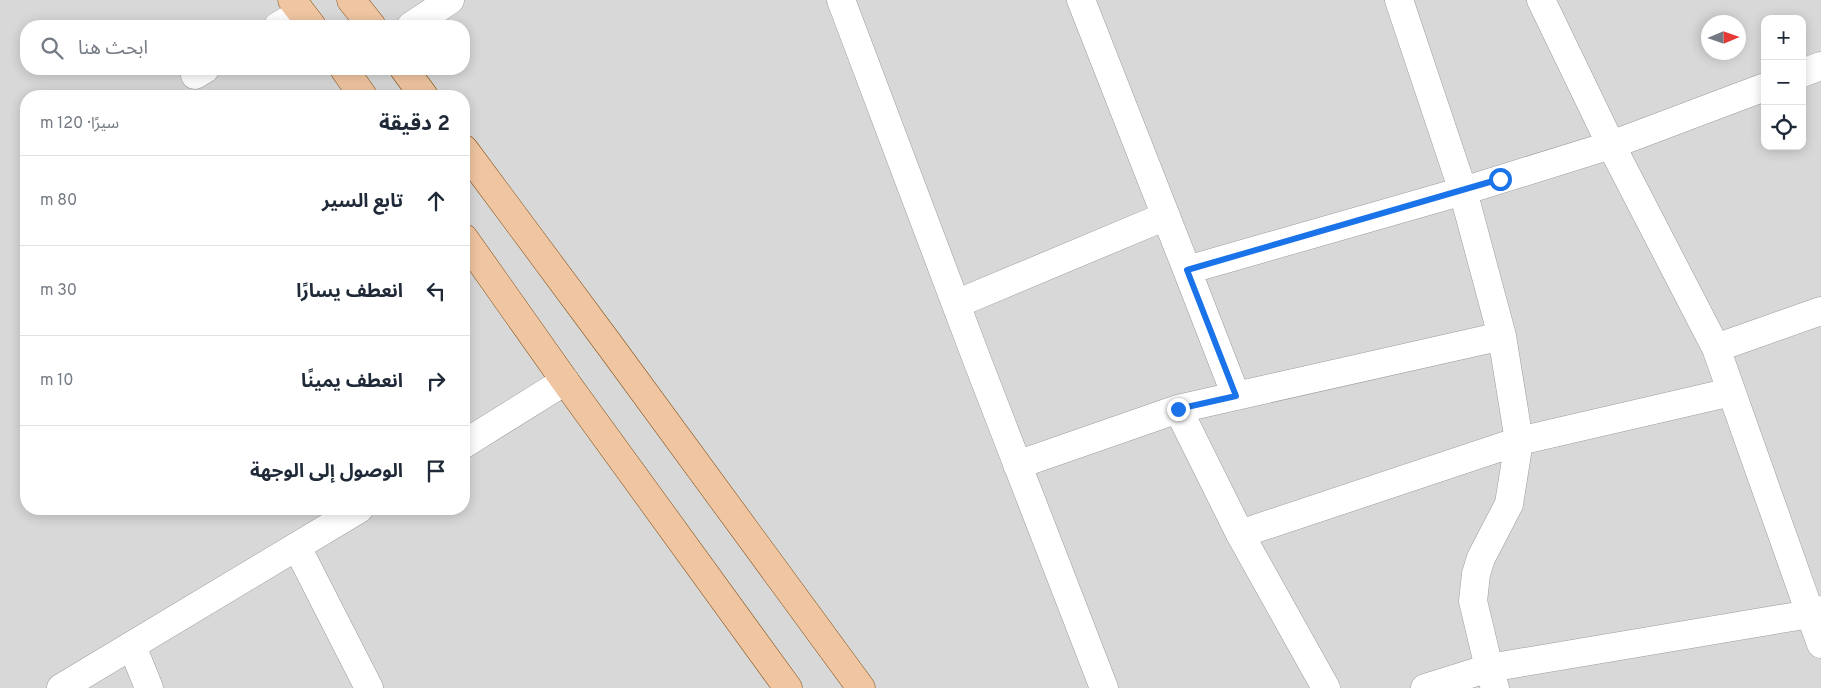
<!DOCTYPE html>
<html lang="ar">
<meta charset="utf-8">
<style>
:root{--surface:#fff;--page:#f6f6f7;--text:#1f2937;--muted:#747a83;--line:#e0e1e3}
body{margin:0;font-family:Overpass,"Noto Sans Arabic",sans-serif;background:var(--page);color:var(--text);direction:rtl}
.controls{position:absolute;right:15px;top:15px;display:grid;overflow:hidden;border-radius:10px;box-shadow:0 2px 12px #0003}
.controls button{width:45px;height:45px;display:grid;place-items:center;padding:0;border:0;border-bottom:1px solid var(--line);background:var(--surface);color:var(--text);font:25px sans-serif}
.compass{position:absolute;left:1701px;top:15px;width:45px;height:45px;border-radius:50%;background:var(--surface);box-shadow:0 2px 12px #0003;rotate:88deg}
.stop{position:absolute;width:15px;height:15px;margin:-11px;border:4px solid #1a73e8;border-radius:50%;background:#fff}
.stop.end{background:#1a73e8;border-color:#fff;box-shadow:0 1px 5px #0008}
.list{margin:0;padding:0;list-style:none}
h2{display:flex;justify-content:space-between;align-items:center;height:65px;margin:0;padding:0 20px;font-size:21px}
h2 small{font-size:16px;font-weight:400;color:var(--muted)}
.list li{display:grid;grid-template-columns:32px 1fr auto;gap:15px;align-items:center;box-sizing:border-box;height:90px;padding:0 20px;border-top:1px solid var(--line)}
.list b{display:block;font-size:19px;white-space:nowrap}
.list em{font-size:16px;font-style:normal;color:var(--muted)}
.icon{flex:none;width:28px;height:28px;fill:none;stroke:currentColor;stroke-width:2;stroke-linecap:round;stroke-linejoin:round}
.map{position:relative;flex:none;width:1821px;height:688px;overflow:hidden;direction:ltr}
.search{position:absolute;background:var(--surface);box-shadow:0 2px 12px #0003;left:20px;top:20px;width:450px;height:55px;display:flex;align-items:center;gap:12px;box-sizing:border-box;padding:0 18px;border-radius:20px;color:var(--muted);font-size:19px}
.panel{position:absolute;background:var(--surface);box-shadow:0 2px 12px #0003;left:20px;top:90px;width:450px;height:425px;border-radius:20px;direction:rtl}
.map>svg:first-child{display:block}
.residential{fill:#d9d8d8;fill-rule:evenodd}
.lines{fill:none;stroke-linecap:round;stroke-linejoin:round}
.minor-casing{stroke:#9c9c9c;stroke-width:29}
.major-casing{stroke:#804f11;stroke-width:29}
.minor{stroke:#fff;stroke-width:28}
.major{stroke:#f0c6a2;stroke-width:28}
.route{stroke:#1a73e8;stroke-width:6}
</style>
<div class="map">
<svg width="1821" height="688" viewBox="0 0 1821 688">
<rect width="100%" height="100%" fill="#ebe7e1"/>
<path class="residential" d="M0,0h1821v688h-1821zM1765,19h37v127h-37zM1708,22h30v30h-30zM26,26h438v43h-438zM26,96h438v413h-438z"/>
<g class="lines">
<g class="minor-casing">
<path id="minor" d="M841,0l136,360 127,328
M1081,0l106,270 276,-79 148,-46 154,-58
M1399,0l64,191 39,145 17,105 -10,63 -28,54 -5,16 -3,27 16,67 6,20
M1541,0l70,145 105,203 105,296
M278,26l23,-13
M411,26l39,-26
M1802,73l19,-7
M195,75l10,-6
M1187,270l49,126
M956,304l210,-88
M1716,348l105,-37
M1178,409l62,125 86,154
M464,444l101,-63
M1017,465l161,-56 324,-73
M1240,534l279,-93 212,-49
M297,547l72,141
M132,646l17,42
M61,688l298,-179
M1425,688l64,-20 321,-54 11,-4"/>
</g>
<g class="major-casing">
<path id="major" d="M292,0l20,26
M351,0l21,26
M344,69l19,27
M404,69l20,27
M464,149l147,198 250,341
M464,238l101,143 223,307"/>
</g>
<use href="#minor" class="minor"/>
<use href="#major" class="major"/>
</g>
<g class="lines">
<path class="route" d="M1178,409l58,-13 -49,-126 313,-91"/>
</g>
</svg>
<div class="controls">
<button>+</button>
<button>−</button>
<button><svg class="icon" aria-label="locate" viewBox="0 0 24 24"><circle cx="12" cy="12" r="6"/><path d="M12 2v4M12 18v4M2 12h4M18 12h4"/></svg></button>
</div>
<svg class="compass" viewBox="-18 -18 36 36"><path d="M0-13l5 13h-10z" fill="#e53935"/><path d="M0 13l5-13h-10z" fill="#747a83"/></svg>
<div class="stop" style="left:1500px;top:179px"></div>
<div class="stop end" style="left:1178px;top:409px"></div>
<div class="search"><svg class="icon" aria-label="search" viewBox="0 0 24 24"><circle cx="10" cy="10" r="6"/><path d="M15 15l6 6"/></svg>ابحث هنا</div>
<section class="panel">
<h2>2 دقيقة<small>سيرًا · 120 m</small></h2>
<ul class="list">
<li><svg class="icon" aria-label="ahead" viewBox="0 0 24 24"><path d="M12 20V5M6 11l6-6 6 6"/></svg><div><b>تابع السير</b></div><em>80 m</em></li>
<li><svg class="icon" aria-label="left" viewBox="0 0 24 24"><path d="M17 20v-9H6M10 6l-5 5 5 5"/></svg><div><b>انعطف يسارًا</b></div><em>30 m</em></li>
<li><svg class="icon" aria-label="right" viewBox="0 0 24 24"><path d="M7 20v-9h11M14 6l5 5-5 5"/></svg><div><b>انعطف يمينًا</b></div><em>10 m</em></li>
<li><svg class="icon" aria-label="arrive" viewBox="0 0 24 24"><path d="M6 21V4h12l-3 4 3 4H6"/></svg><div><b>الوصول إلى الوجهة</b></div></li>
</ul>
</section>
</div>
